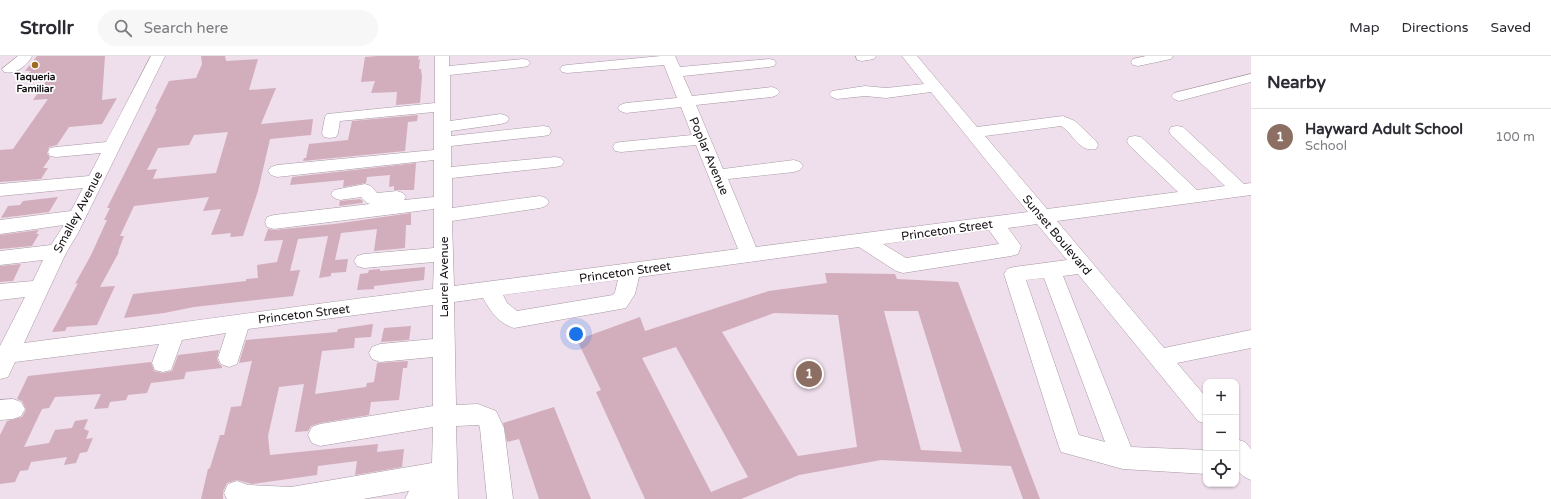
<!DOCTYPE html>
<meta charset="utf-8">
<style>
:root{--surface:#fff;--page:#f7f7f7;--text:#2b2b33;--muted:#7c7c81;--line:#e1e1e2;--accent:#0f766e}
body{margin:0;font-family:"Varela Round",sans-serif;background:var(--page);color:var(--text)}
.controls{position:absolute;right:12px;bottom:12px;display:grid;overflow:hidden;border-radius:8px;box-shadow:0 1px 3px #0004}
.controls button{width:36px;height:36px;display:grid;place-items:center;padding:0;border:0;border-bottom:1px solid var(--line);background:var(--surface);color:var(--text);font:20px sans-serif}
.you{position:absolute;left:576px;top:278px;width:14px;height:14px;margin:-10px;border:3px solid #fff;border-radius:50%;background:#1a73e8;box-shadow:0 0 0 6px #1a73e833}
.badge{display:grid;place-items:center;width:26px;height:26px;border-radius:50%;background:var(--accent);color:#fff;font-size:13px;font-weight:700}
.pin{position:absolute;translate:-50% -50%;border:2px solid #fff;box-shadow:0 1px 4px #0006}
.list{margin:0;padding:0;list-style:none}
h2{display:flex;justify-content:space-between;align-items:center;height:52px;margin:0;padding:0 16px;font-size:17px}
h2 small{font-size:13px;font-weight:400;color:var(--muted)}
.list li{display:grid;grid-template-columns:26px 1fr auto;gap:12px;align-items:center;box-sizing:border-box;height:56px;padding:0 16px;border-top:1px solid var(--line)}
.list b{display:block;font-size:15px;white-space:nowrap}
.list p{margin:0;font-size:13px;white-space:nowrap;color:var(--muted)}
.list em{font-size:13px;font-style:normal;color:var(--muted)}
.icon{flex:none;width:22px;height:22px;fill:none;stroke:currentColor;stroke-width:2;stroke-linecap:round;stroke-linejoin:round}
.map{position:relative;flex:none;width:1251px;height:443px;overflow:hidden}
header{display:flex;align-items:center;gap:24px;box-sizing:border-box;height:56px;padding:0 20px;background:var(--surface);border-bottom:1px solid var(--line)}
header strong{font-size:19px}
nav{display:flex;gap:22px;margin-inline-start:auto;font-size:14px}
.search{width:280px;height:36px;background:var(--page);display:flex;align-items:center;gap:10px;box-sizing:border-box;padding:0 14px;border-radius:22px;color:var(--muted);font-size:15px}
main{display:flex}
aside{flex:1;background:var(--surface)}
.map>svg:first-child{display:block}
.building{fill:#d2adbc;fill-rule:evenodd}
.lines{fill:none;stroke-linecap:round;stroke-linejoin:round}
.minor-casing{stroke:#a798a4;stroke-width:1}
.minor{fill:#fff;fill-rule:evenodd}
.poi-dot{fill:#9f6a22;stroke:#fff;stroke-width:1.5}
.labels{text-anchor:middle;dominant-baseline:central;stroke-width:3.5;stroke-linejoin:round;paint-order:stroke}
.far-poi-label{font-size:10px;font-weight:bold;fill:#161015;stroke:#fff}
.street-label{font-size:12px;fill:#161015;stroke:#fff}
</style>
<header>
<strong>Strollr</strong>
<div class="search"><svg class="icon" aria-label="search" viewBox="0 0 24 24"><circle cx="10" cy="10" r="6"/><path d="M15 15l6 6"/></svg>Search here</div>
<nav><a>Map</a><a>Directions</a><a>Saved</a></nav>
</header>
<main>
<div class="map">
<svg width="1251" height="443" viewBox="0 0 1251 443">
<rect width="100%" height="100%" fill="#efdeeb"/>
<path class="building" d="M37,0h68l-3,44 15,-2 -15,26 -33,3 -12,18 -8,2 -2,6 3,5 -7,10h5l-7,11 -41,3v-32l13,-1 35,-50 -15,1 18,-26 -26,3 6,-6h-6z
M201,0h24l1,5 32,-2 -9,31 27,-2 -15,36 52,-5 -2,16 -41,4 -12,52 -15,45 -13,1 1,-4 -20,2 10,-26 -18,2 6,-14 -75,9 -14,30h4l-6,16h1l-19,35 15,-1 -18,39 -30,2 -2,4 -13,1 14,-26 12,-23 -3,1 16,-29 16,-35h-3l6,-12h-3l50,-99h-2l14,-28 27,-3 6,-14zM228,76l-12,41 -63,6 4,-10 -10,1 11,-22 31,-3 5,-10z
M378,0h41l-1,4 2,-1 -1,10h2l1,8 -2,26 -24,2 1,-13 -26,1 4,-12 -14,1 4,-25z
M418,59l-1,6 -9,1 -3,29 -102,10 1,-3h2l3,-14 39,-4 4,-19z
M416,107l-2,27h-20v-4l-5,1 1,-12 -23,2 -1,6 -23,4 1,-7 -54,5 2,-8z
M58,141l-9,15 -48,6 7,-12 12,-1 3,-4z
M360,143l3,2 -1,2 -23,3 1,-5z
M411,157v12h-5l-1,23 -31,3 3,-22 -36,4 -6,27 13,-1 -2,13 -15,1v3l-12,2 9,-42 -30,3 -8,32 10,-1 -7,26 -99,11 -30,6 -40,5 9,-24 113,-13v-2l12,-1 -1,-13 20,-3 6,-22 -19,1 4,-12 6,1 60,-6z
M39,174l-3,4h3l-7,12 -32,3v-14z
M21,208l-8,17 -13,1v-16z
M425,211l-1,13 -50,6v3l-17,1 3,-16 8,-1 1,-3 11,-1v2z
M825,217l70,1 2,5 61,3 82,217h-17l-12,-33 -130,-6 -82,15 -58,24h-96l-49,-107 5,-2 -24,-50 63,-23 5,14 124,-40 58,-8zM884,255h34l44,141 -41,-2zM774,257l64,2 19,132 -59,9 -76,-124zM676,291l72,130 -37,15 -69,-134z
M373,268l-2,13 -16,1 -1,10 -32,3 -7,43 51,-7 1,-4 7,-1 3,-19 31,-2 -1,7h-4l-4,32 -28,2 -2,13 -49,8 -9,3 -3,5 -13,1 9,-48 -25,3 -11,49 2,19 108,-11 -1,8 27,-3 -2,18 -47,8 2,-14 -39,5 -1,9 -65,9 -15,-4 -10,3 -4,9v7h-22l7,-30 2,-1 10,-33h4l7,-28 10,-1 11,-45 -13,2 7,-23 91,-8 1,-3z
M411,270l-2,14 -28,2 3,-14z
M219,294l-2,9 3,6 2,1v2l-36,4 -2,7 -33,4 -4,10 -19,2 -2,5 -16,2 -2,6 -14,1 7,-15 -46,3 -6,11 -7,1 -18,38 25,-4 6,-13 17,-2 3,-7 13,-2 -4,10 5,2 -3,8 7,-1 -6,14 -7,1 -4,10 -12,2 3,-8 -36,5 -3,8 -8,1 -5,11 -15,2v-49l7,-14 15,-4 4,-7 -4,-9 -5,-2 11,-23 123,-14 3,9 9,2 9,-2 6,-16z
M554,351l37,92h-52l-20,-60 -12,3 -4,-19z"/>
<g class="lines">
<g class="minor-casing">
<path id="minor" d="M18,0h14c-5,10 -17,19 -28,16l-2,-3z
M151,0h14l-87,177 -12,20 -42,90c137,-17 273,-37 409,-54l1,-27 -70,6 -7,-2 -3,-5 3,-5 7,-2 70,-6v-39l-160,20 -7,-2 -2,-5 2,-5 7,-2 96,-11 -3,-1 -6,-6 -21,3 -6,-2 -3,-4 3,-4 31,-6 6,2 6,7 20,-2 6,2 3,4 -2,3 30,-3v-37l-157,17 -6,-2 -3,-4 3,-4 6,-2 157,-15v-38l-94,9 -2,12 -2,4 -6,1 -6,-1 -2,-4 3,-16 2,-3 108,-11v-47h14v10l74,-7 5,1 2,3 -2,3 -5,1 -73,8v46l51,-7 6,2 2,3 -2,3 -6,2 -50,7v5l92,-10 6,1 2,4 -2,4 -6,1 -92,10v21l104,-10 6,1 3,4 -3,4 -6,1 -103,11v30l88,-12 6,2 3,4 -3,4 -6,2 -88,13 2,65 284,-37 -42,-104 -75,7 -6,-1 -2,-4 2,-4 6,-1 71,-7 -11,-28 -55,6 -6,-2 -2,-3 2,-3 6,-2 51,-5 -13,-33 -97,8 -5,-1 -2,-3 2,-3 5,-1 94,-9h14l5,11 89,-8 5,1 2,3 -2,3 -5,1 -86,9 9,20 80,-9 5,2 3,3 -3,3 -5,2 -76,8 27,64 71,-9 6,2 3,4 -3,4 -6,2 -66,7 28,68 272,-35 -97,-120 -45,6 -21,-2 -28,3 -5,-2 -3,-3 3,-3 33,-5 21,2 38,-4 -22,-28h15l60,71 86,-11 12,5 21,20 2,4 -2,4c-17,4 -23,-16 -35,-23l-76,10 62,73 131,-17 -49,-47 -2,-4 2,-4 6,-1 6,1 56,53 28,-4 -54,-51 -2,-4 2,-4 6,-1 6,1 61,57 7,-1v12l-194,26 107,127 87,-18v18l-74,15 29,34v27l-8,-3 -120,-147 -15,2 68,171 75,3v24l-83,-5 -62,-17 -3,-8 -54,-170 3,-5 7,-2 53,-7 -30,-36 -29,4 13,18 -3,8 -7,2 -108,17 -7,-2 -37,-24 -220,30 -4,17 -9,14 -112,20c-16,-5 -23,-16 -31,-30l-29,4 2,103 22,-1 18,7 8,17 9,71h-26l-7,-71 -1,-3 -23,1 2,73h-53l4,-8 -46,8h-136l-3,-6 4,-9 9,-3 11,4 43,2 141,-24 1,-36 -113,19 -8,-3 -4,-8 4,-8 8,-3 113,-18v-49l-53,5 -8,-3 -3,-6 3,-6 8,-3 53,-5v-34l-185,24 -11,35 -8,3 -8,-3 -3,-6 8,-25 -44,7 -11,30 -8,2 -8,-2 -3,-7 7,-19 -144,18 -7,15 -8,2v-33l25,-49 -25,3v-16l33,-3 10,-21 -43,5v-14l51,-6 13,-20 -64,9v-14l71,-9 12,-23 -83,8v-12l89,-8 12,-23 -45,4 -6,-1 -2,-4 2,-4 6,-1 50,-5zM989,174l10,14 -93,14 -23,-14zM1044,222l61,164 -26,-7 -53,-155zM618,224l-3,12 -2,3 -96,16 -10,-8 -4,-8z
M856,0h20l-2,3 -12,2 -5,-1z
M1146,0h27l-2,3 -33,7 -5,-1 -2,-3 2,-3z
M1251,18v8l-72,19 -5,-2 -3,-3 3,-3z
M13,343l8,3 4,7 -4,7 -8,3 -13,1v-20z
M1236,383l9,3 6,7v31c-21,-8 -15,-22 -15,-41z"/>
</g>
<use href="#minor" class="minor"/>
</g>
<circle class="poi-dot" cx="35" cy="9" r="4"/>
<g class="labels">
<g class="far-poi-label">
<text x="35" y="21">Taqueria<tspan x="35" dy="12">Familiar</tspan></text>
</g>
<g class="street-label">
<text transform="translate(709 100) rotate(67)">Poplar Avenue</text>
<text transform="translate(78 156) rotate(-62)">Smalley Avenue</text>
<text transform="translate(947 174) rotate(-8)">Princeton Street</text>
<text transform="translate(1057 179) rotate(50)">Sunset Boulevard</text>
<text transform="translate(625 216) rotate(-8)">Princeton Street</text>
<text transform="translate(444 221) rotate(-90)">Laurel Avenue</text>
<text transform="translate(304 258) rotate(-7)">Princeton Street</text>
</g>
</g>
</svg>
<div class="controls">
<button>+</button>
<button>−</button>
<button><svg class="icon" aria-label="locate" viewBox="0 0 24 24"><circle cx="12" cy="12" r="6"/><path d="M12 2v4M12 18v4M2 12h4M18 12h4"/></svg></button>
</div>
<div class="you"></div>
<div class="pin badge" style="left:809px;top:318px;background:#8d6e63">1</div>
</div>
<aside>
<h2>Nearby<small></small></h2>
<ul class="list">
<li><span class="badge" style="background:#8d6e63">1</span><div><b>Hayward Adult School</b><p>School</p></div><em>100 m</em></li>
</ul>
</aside>
</main>
